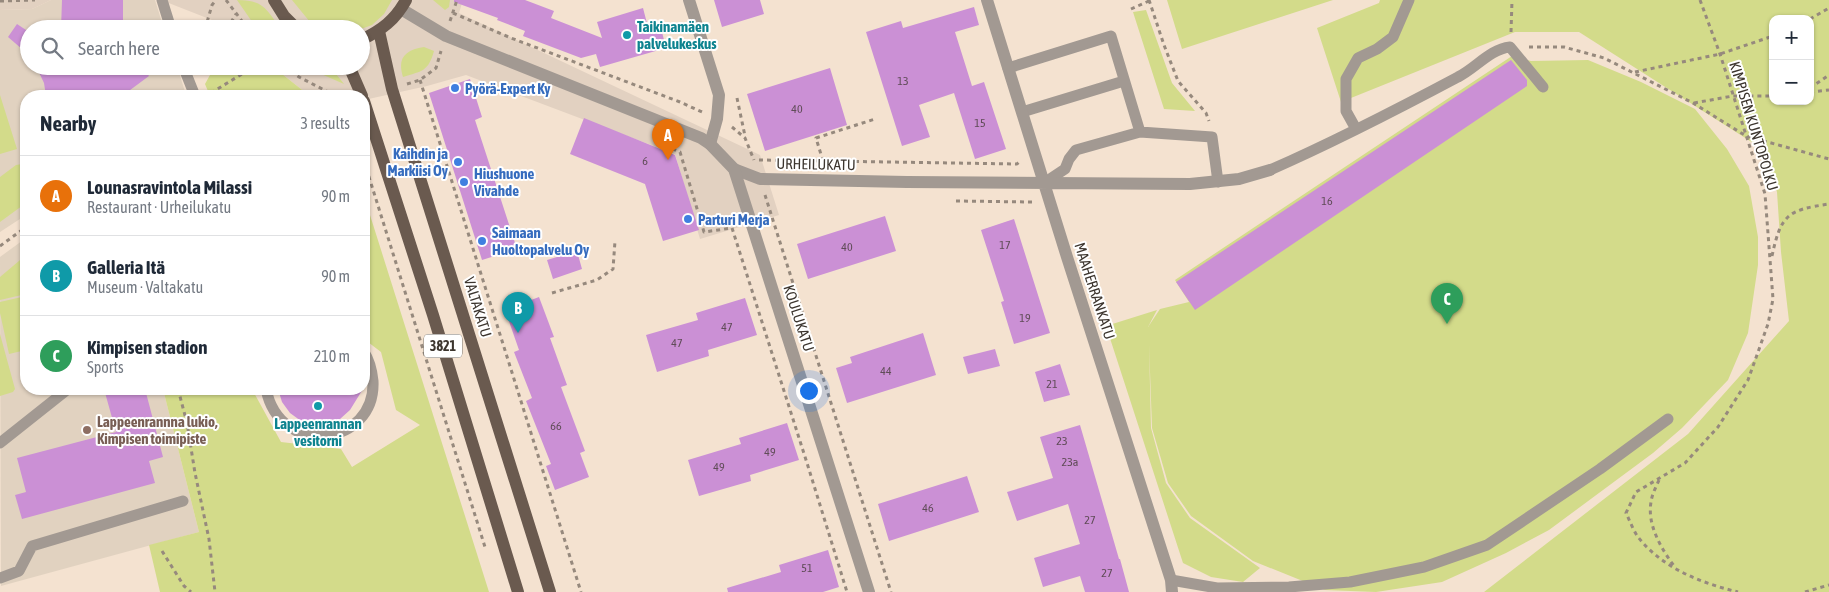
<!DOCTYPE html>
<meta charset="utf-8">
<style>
:root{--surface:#fff;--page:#f2f2f3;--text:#1f2937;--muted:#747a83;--line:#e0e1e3;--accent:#d04477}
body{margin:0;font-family:"Asap Condensed",sans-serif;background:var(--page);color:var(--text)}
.controls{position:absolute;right:15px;top:15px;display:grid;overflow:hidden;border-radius:10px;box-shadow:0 1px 4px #0004}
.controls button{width:45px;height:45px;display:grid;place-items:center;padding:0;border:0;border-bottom:1px solid var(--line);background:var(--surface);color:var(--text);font:25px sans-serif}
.you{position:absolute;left:808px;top:390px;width:18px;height:18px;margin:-12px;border:4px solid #fff;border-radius:50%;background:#1a73e8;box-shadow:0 0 0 8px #1a73e833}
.badge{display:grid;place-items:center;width:32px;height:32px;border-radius:50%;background:var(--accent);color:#fff;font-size:16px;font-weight:700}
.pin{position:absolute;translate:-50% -41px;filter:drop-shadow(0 1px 2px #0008)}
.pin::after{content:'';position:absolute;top:26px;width:18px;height:15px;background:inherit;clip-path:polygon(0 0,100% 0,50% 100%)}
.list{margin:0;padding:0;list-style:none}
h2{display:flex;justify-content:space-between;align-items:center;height:65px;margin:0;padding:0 20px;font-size:21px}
h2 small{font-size:16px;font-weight:400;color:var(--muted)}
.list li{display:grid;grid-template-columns:32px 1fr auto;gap:15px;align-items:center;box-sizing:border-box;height:80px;padding:0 20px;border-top:1px solid var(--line)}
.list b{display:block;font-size:19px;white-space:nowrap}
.list p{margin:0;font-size:16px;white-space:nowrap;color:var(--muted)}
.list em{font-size:16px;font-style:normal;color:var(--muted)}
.icon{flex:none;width:28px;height:28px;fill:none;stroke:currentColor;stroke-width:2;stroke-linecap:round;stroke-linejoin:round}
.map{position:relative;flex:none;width:1829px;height:592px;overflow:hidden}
.search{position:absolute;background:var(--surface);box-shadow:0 1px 4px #0004;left:20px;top:20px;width:350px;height:55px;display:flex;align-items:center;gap:12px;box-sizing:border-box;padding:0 18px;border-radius:28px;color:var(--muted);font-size:19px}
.panel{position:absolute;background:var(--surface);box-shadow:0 1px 4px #0004;left:20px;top:90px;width:350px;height:305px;border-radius:20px}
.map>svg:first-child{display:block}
.commercial{fill:#e2d1c1}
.education{fill:#e1d2c0}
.green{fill:#d3db8a;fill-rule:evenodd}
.building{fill:#cb90d5}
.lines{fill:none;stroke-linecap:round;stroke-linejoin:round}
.path{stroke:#96897d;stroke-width:3;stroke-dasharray:4 4;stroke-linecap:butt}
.service{stroke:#a29992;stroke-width:11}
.minor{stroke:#a29992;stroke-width:12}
.tertiary{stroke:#a29992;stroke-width:12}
.primary{stroke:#6a5a4f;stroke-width:12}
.culture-dot{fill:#0f9aa8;stroke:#fff;stroke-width:2}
.shop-dot{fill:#3f7fe0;stroke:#fff;stroke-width:2}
.education-dot{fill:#8d6e63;stroke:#fff;stroke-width:2}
.labels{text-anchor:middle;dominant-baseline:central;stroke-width:4;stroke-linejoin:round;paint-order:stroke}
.number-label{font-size:12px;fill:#604c58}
.shield{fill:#fff;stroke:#76726d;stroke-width:1}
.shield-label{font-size:14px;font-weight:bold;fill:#3c352e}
.culture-label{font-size:15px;font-weight:bold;fill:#0d838f;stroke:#fff;text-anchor:start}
.shop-label{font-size:15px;font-weight:bold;fill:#366cbe;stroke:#fff;text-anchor:start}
.street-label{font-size:15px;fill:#3c352e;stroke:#fff}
.education-label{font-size:15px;font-weight:bold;fill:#785e54;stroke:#fff;text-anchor:start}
</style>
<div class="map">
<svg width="1829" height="592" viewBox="0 0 1829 592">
<rect width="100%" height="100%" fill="#f4e2d0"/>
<path class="commercial" d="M0,0h51l-19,9 -32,1z
M161,0h302l-4,13 301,142 19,60 -79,24 -25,-85 -209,-79 -39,11 -63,14v-4h-51l-7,-3 -34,-27h89v-37h-126z"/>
<path class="education" d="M51,0h104l9,29h-135v37h148l9,29 -2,1h-158v119l-26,17v-222l32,-1z
M26,238v151h137l36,143 -198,54 -1,-329z"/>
<path class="green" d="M237,0c27,0 29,9 44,29h-24z
M292,0h100l-8,14 -12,11 -11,4h-37l-14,-7z
M433,0h17l-1,7 -4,3z
M1167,0h166l-151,49z
M1380,0h449v592h-345l204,-158 101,-113 -8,-69 -4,-60 -16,-44 -182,-116h-64l-174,70 -24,-74 62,-25zM1773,19h37v82h-37z
M1146,10l26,73 23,28 -31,-2 -31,-97z
M424,47l10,4c-6,21 -12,20 -31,26 -6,-19 2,-27 21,-30z
M1512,56l19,5 57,-1 53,22 54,27 32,40 22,37 9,51v28l-10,68 -20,47 -46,48 -29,25 -104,77 -43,23 -64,29 -66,10 -51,-2 -72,-29 -62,-45 -23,-33 -16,-55 -3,-84 2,84 15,55 24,35 70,50 -17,14 -32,-5 -28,-14 -77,-237 51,-16 -9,17 12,-18 29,-7 -14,-22z
M215,66h57l34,27 7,3h-103l-5,-12z
M303,66c25,0 25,-3 41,18z
M0,95l17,54 -17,5z
M22,164l4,6v33l-26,19v-45l16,-12z
M364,196l125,396h-329l-11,-47 50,-13 -36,-143h89l29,53 60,7 11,18 68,-42 -24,-15 -15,-58 -17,-13z
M26,255v39l-26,6v-23z
M26,296v54l-17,4 -9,-41v-11z
M0,334l15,55 -2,3 -13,4z"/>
<path class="building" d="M62,0h61v29h-62z
M454,0h71l29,11 -3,7 51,20 -5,-16 46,-14 6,23 12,-3 5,20 -66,19 -4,-13 -15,4 -58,-22 2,-5 -28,-11 1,-2 -44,-16z
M714,0h46l4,14 -42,13z
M974,7l5,18 -24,7 17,54 12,-4 22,67 -31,10 -21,-66 -35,12 11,32 -28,9 -36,-114 35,-11 2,7z
M17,24l12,8v23l-21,-18z
M1511,60l16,20v6l-332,224 -19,-28z
M36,66h106l7,10 -27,20h-76l-2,-13z
M830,68l17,57 -82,26 -18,-57z
M470,79l12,38 -7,3 42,129 -35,11 -53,-167z
M584,118l91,37 24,75 -36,11 -18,-57 -75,-30z
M885,216l11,35 -88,28 -11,-35z
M1014,219l36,114 -36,11 -13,-42 3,-1 -23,-71z
M577,251l5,18 -29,10 -6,-19z
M539,297l15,40 -4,1 17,47 -6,2 24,64 -5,2 9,24 -34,13 -9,-24 5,-2 -25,-63 6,-3 -18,-46 5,-2 -14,-40z
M745,298l12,37 -49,15 1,6 -52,16 -11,-37 52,-15 -2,-7z
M923,333l13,42 -89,28 -11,-35 16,-5 -2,-6z
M995,349l5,17 -32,8 -5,-17z
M1060,364l10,31 -26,7 -9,-30z
M104,389h41l18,68 -14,4 6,22 -133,36 -7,-24 11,-3 -9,-34 99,-26z
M278,389h85l-13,21 -10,9 -13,5h-13l-13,-3 -11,-8 -8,-11z
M787,423l12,37 -49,15 1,6 -52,15 -11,-36 53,-16 -2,-6z
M1080,425l39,134h1l9,33h-44l-5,-16 -37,11 -9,-29 46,-14 -12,-40 -51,17 -10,-29 46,-14 -13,-41z
M967,476l12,36 -90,29 -11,-37z
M828,550l11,37 -16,5h-95l-1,-4 54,-16 -2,-7z"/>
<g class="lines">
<path class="path" d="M226,0l22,29
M1149,0l15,45 14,36 28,32 3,8
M1700,0l20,54 45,140 8,105 -5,25 -20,56 -30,47 -33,36 -49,29 -10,21c4,8 7,17 12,24 24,31 63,46 100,55
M0,1l35,-1
M1131,9l18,-8
M453,13l58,25 169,64 22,10
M1810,19l19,-11
M450,21l7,-21
M205,29l7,-24 4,-5
M227,29l9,-15
M1511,32l1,-32
M1529,47h35l40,11 89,45 53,33 83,23
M285,66l14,11 37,19
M1635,72l85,-18 53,-18
M420,80l161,512
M407,84l13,-4 16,-12 5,-17
M1810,88l19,-13
M1810,92l19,-2
M211,93l44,-27
M737,98l8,38
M1694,103l39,-7h40
M732,127l13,11 9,22
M666,140l-3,5 17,7 24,80 28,-4
M759,160l258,4 4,-4
M364,161l121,386
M823,161l-7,-23 59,-19
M765,195l126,397
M956,201l76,1
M732,228l75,235 40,129
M0,246l26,-19
M1772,256c9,-42 16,-46 57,-52
M552,293l45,-13 16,-11 2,-28
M178,389l9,34 8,50 14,66 6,53
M1659,480c-3,7 -7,14 -8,22 -4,23 10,46 23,64
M162,551l22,35 7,6
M1805,592l24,-7"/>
<path class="service" d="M162,0l9,29
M183,66l12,30
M1008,68l103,-32 29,96
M1022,112l102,-31
M1356,129l-10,-18v-32l12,-21 19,-9 16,-12 16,-37
M1270,170c64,-28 126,-60 188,-93 18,-9 32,-28 52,-30l33,40
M1044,183l21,-14 4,-10 7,-9 64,-18 72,5 6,45
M266,389c14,70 110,57 107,-8 -1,-10 -3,-20 -9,-29
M0,443l68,-54
M0,578l19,-7 13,-25 151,-45
M1171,580l46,8 72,-1 61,-5 74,-15 63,-22 113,-76 68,-50"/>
<path class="minor" d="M689,0l30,95 -2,24 -7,25
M987,0l80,257 104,323 1,12
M734,169l26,10 147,3 283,2 49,-5 31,-9"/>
<path class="tertiary" d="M401,9l45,27 255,102 9,6 24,25 135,423"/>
<path class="primary" d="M274,0l10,16 13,13
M379,31l13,58 158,503
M361,40c21,-10 34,-20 45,-40
M349,66l13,30
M364,101l69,214 85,277"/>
</g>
<g class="culture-dot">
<circle cx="627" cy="35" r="5"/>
<circle cx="318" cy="406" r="5"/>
</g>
<g class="shop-dot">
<circle cx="455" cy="88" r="5"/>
<circle cx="458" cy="162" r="5"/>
<circle cx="464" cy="182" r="5"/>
<circle cx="688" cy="219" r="5"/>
<circle cx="482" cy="241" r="5"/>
</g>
<circle class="education-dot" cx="87" cy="430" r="5"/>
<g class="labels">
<g class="number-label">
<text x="903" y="81">13</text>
<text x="797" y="109">40</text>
<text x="980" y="123">15</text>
<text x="645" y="161">6</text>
<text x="1327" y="201">16</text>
<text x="1005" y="245">17</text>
<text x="847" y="247">40</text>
<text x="1025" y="318">19</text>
<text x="727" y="327">47</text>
<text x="677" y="343">47</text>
<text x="886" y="371">44</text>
<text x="1052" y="384">21</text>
<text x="556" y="426">66</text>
<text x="1062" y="441">23</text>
<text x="770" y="452">49</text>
<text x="1070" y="462">23a</text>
<text x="719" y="467">49</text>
<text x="928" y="508">46</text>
<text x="1090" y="520">27</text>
<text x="807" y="568">51</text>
<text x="1107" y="573">27</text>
</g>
<rect class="shield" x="424" y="334.5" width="38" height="23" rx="4"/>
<g class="shield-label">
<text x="443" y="346">3821</text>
</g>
<g class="culture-label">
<text x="637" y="26">Taikinamäen<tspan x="637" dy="17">palvelukeskus</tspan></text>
<text x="318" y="423" text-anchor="middle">Lappeenrannan<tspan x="318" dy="17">vesitorni</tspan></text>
</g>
<g class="shop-label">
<text x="465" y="88">Pyörä-Expert Ky</text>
<text x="448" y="153" text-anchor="end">Kaihdin ja<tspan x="448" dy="17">Markiisi Oy</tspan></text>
<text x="474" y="173">Hiushuone<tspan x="474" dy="17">Vivahde</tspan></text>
<text x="698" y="219">Parturi Merja</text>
<text x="492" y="232">Saimaan<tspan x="492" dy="17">Huoltopalvelu Oy</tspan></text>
</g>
<g class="street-label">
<text transform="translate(1754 126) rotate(73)">KIMPISEN KUNTOPOLKU</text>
<text transform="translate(816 164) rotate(1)">URHEILUKATU</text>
<text transform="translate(1095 291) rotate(72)">MAAHERRANKATU</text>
<text transform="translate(478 307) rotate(73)">VALTAKATU</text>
<text transform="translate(799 318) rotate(72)">KOULUKATU</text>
</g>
<g class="education-label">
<text x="97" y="421">Lappeenrannna lukio,<tspan x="97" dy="17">Kimpisen toimipiste</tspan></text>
</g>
</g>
</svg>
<div class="controls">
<button>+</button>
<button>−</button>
</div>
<div class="you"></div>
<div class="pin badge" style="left:668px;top:160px;background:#e8710a">A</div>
<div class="pin badge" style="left:518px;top:333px;background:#0f9aa8">B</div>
<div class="pin badge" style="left:1447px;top:324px;background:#2e9e5b">C</div>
<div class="search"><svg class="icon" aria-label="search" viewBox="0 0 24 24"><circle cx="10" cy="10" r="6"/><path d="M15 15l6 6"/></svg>Search here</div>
<section class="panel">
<h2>Nearby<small>3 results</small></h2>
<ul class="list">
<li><span class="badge" style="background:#e8710a">A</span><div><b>Lounasravintola Milassi</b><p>Restaurant · Urheilukatu</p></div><em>90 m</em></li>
<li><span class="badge" style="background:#0f9aa8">B</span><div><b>Galleria Itä</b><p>Museum · Valtakatu</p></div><em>90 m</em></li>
<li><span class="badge" style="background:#2e9e5b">C</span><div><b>Kimpisen stadion</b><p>Sports</p></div><em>210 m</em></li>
</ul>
</section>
</div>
